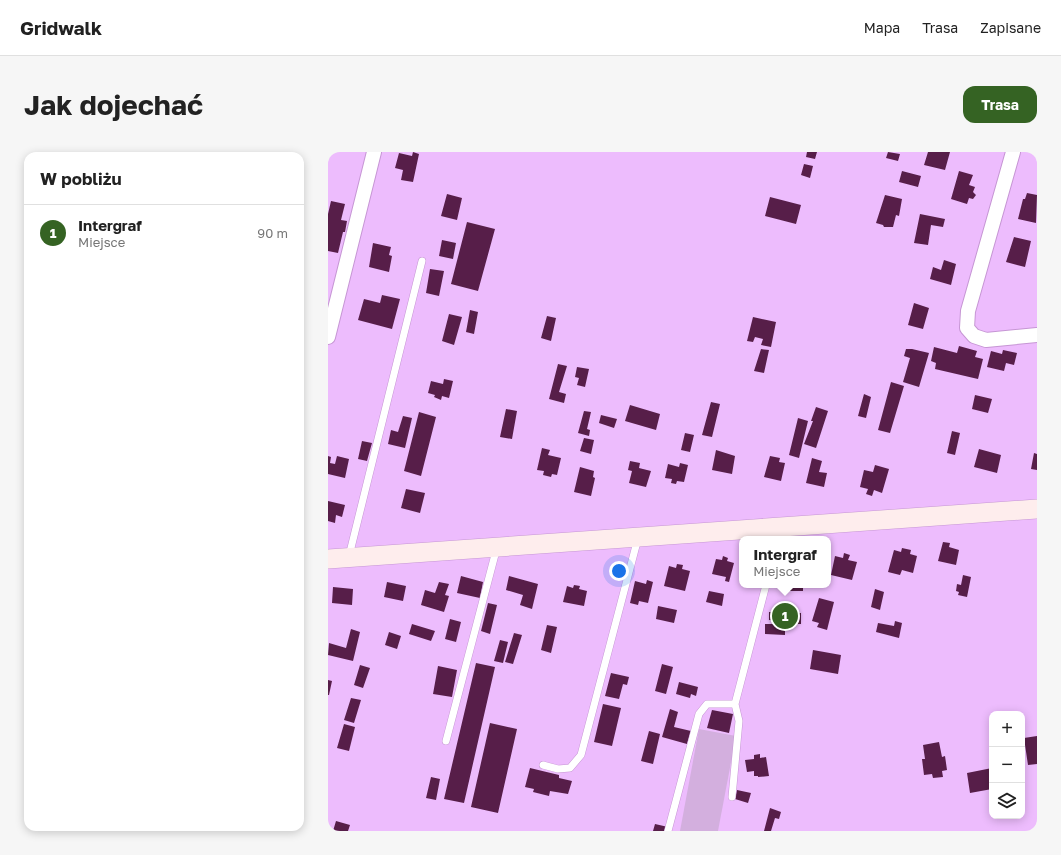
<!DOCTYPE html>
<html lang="pl">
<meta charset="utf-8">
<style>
:root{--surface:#fff;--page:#f6f6f6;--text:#222;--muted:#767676;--line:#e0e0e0;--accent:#356323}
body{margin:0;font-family:"Golos Text",sans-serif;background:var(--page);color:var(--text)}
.controls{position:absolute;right:12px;bottom:12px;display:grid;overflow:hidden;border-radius:8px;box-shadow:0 2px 10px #0003}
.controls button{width:36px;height:36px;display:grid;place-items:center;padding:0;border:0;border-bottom:1px solid var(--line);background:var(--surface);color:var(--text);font:20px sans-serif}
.you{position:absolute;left:291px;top:419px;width:14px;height:14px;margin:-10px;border:3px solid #fff;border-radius:50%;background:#1a73e8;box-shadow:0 0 0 6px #1a73e833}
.badge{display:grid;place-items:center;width:26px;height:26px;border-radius:50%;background:var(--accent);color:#fff;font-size:13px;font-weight:700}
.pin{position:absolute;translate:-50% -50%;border:2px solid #fff;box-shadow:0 1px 4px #0006}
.popup{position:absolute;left:411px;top:384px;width:92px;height:52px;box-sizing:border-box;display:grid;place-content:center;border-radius:8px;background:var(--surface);filter:drop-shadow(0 1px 3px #0005);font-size:13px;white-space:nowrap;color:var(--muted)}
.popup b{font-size:15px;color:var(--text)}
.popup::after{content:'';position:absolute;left:50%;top:100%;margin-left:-8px;border:8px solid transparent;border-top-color:var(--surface)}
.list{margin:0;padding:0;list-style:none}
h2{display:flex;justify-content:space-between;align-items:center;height:52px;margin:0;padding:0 16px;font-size:17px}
h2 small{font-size:13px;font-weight:400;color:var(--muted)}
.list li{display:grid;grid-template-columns:26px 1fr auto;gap:12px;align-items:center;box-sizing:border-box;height:56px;padding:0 16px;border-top:1px solid var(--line)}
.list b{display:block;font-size:15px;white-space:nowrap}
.list p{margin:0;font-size:13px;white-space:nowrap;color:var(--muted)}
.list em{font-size:13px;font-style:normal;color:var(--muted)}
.icon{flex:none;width:22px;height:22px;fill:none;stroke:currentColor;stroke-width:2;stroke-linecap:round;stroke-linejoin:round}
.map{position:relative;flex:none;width:709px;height:679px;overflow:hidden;border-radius:12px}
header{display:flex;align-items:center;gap:24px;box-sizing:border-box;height:56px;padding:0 20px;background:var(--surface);border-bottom:1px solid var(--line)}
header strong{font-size:19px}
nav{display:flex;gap:22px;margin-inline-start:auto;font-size:14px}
.intro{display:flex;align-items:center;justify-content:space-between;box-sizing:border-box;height:96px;padding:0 24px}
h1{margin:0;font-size:28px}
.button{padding:10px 18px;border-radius:12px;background:var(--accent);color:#fff;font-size:14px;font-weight:700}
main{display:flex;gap:24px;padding:0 24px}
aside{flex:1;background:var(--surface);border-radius:12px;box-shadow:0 2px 10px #0003}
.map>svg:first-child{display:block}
.green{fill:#d3afde}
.building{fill:#571e49}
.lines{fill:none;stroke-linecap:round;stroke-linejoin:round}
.lane-casing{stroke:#c696d4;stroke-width:8}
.street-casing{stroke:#c696d4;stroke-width:16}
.secondary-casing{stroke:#c696d4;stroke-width:20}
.lane{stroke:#fff;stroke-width:7}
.street{stroke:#fff;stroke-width:14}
.secondary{stroke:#feeded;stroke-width:19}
</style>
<header>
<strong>Gridwalk</strong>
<nav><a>Mapa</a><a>Trasa</a><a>Zapisane</a></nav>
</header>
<div class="intro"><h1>Jak dojechać</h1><a class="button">Trasa</a></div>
<main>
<aside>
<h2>W pobliżu<small></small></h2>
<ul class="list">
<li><span class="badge">1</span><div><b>Intergraf</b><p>Miejsce</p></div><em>90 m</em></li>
</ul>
</aside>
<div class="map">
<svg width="709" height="679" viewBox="0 0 709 679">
<rect width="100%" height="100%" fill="#edbcfd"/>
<path class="green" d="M371,577l37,7 -18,95h-38z"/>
<path class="building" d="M85,0l6,2 -6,28 -12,-2 2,-10 -8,-2 4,-15 13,3z
M479,0h10l-2,7 -9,-2z
M560,0l12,2 -2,7 -12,-3z
M600,0h22l-5,18 -21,-5z
M476,12l9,2 -3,12 -9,-3z
M574,19l19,5 -3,11 -19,-5z
M631,19l14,4 -4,10 6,2 -2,5 3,3 -3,4 -4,-1 -2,6 -16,-5z
M699,41l10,2 -1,28 -18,-4 5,-20h2z
M119,42l15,4 -5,22 -16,-4z
M557,43l17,4 -3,17 -3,-1 -3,12h-9l-1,-2 -7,-2z
M442,45l31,8 -5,19 -31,-8z
M3,49l14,3 -4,16 6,1 -2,11h-2l-5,21 -10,-2v-37z
M592,62l25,5 -2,8 -12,-2 -3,20 -14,-2z
M139,70l28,7 -17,62 -27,-7z
M686,85l17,4 -6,26 -19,-5z
M114,88l14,3 -3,16 -14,-3z
M45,91l18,4 -2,8 3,1 -3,16 -20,-5z
M616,108l12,4 -5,21 -21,-6 3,-12 8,3z
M102,117l14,2 -5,25 -13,-3z
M54,143l18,4 -8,30 -34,-9 6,-21 16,4z
M586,151l15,5 -6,21 -15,-4z
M142,158l8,2 -4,22 -8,-2z
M121,162l13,3 -8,28 -12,-4z
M219,164l9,2 -5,23 -10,-3z
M425,165l23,5 -5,25 -10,-2 2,-6 -8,-2 -2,5 -6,-1z
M631,194l18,5 -2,6 8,2 -5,20 -43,-10 1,-6 -5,-2 3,-14 23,6z
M433,197l8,1 -5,23 -10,-2z
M578,197h6l17,4 -10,34 -16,-5 7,-24 -6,-2z
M675,198l14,3 -3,12 -8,-2 -2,8 -17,-4 4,-16 11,3z
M230,212l9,2 -8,26 7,2 -2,9 -15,-4z
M249,215l12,2 -4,18 -8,-2 2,-7 -4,-1z
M116,227l9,2 -4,17 -7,-2 -1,4 -7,-3 1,-2 -7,-2 3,-12 12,3z
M563,230l13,4 -14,47 -12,-3z
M536,242l7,3 -5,21 -8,-2z
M647,243l17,4 -4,14 -16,-4z
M383,250l9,2 -8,33 -10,-2z
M302,253l30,9 -4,16 -31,-9z
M488,255l12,4 -12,37 -12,-4 9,-23h-2z
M178,257l11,2 -5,28 -12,-2z
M256,259l7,1 -4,17 3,1 -1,6 -11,-3z
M91,260l17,5 -15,59 -17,-5z
M273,263l16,4 -3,9 -15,-5z
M75,264l9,2 -7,30 -17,-4 3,-14 7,2z
M470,266l10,3 -9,37 -10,-3z
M624,279l8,2 -5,22 -8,-2z
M357,281l9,2 -4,17 -9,-2z
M256,286l10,2 -3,14 -11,-3z
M34,289l10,2 -5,18 -9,-2z
M214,296l8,2 -2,5 13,3 -4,17 -5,-1 -1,3 -8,-2 1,-4 -7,-1z
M651,297l22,6 -4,18 -23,-6z
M388,298l19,6 -3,18 -20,-4z
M706,301l3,1v16l-6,-1z
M0,304l3,1 -1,6 5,1 2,-8 12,3 -4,19 -17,-4z
M442,304l10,2 -1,4 6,1 -4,18 -17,-4z
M484,306l10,3 -3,11 8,1 -3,14 -18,-4z
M302,309l10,2 -1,5 12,3 -5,16 -17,-4 3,-12 -4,-1z
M352,311l8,2 -4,17 -7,-1 -1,3 -5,-1 1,-4 -7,-1 3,-14 11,3z
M547,313l14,4 -7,24 -8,-3 -2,6 -6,-2 2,-5 -8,-2 4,-17 9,2z
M252,315l14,4 -1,6 2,1 -4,18 -17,-4z
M78,337l19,4 -5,20 -19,-5z
M0,349l17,4 -3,12 -6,-2 -1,8 -7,-2z
M615,390l7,1 -1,4 10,3 -3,15 -18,-4z
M574,396l9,2 -1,4 7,2 -4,17 -11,-3 -2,5 -12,-3 6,-22 7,2z
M516,401l6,2 -2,5 9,2 -5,18 -21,-5 4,-19 8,2z
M395,404l5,2 -1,3 7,2 -5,19 -4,-1 1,-4 -14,-3 4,-15 6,1z
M349,412l6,1 -1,4 8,2 -5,20 -21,-5 5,-20 7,2z
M635,423l8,2 -4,20 -9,-2 1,-3 -3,-1 1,-7 4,1z
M133,424l22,6 -3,16 -23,-5z
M181,424l29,8 -6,25 -12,-4 3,-10 -17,-5z
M319,428l6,2 -5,21 -9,-2 -1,4 -8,-2 5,-22 11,3z
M59,430l19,4 -3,15 -19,-4z
M111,430l10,2 -4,11 4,1 -5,16 -23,-7 4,-15 10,3z
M246,433l6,1 -1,3 8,2 -3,15 -21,-4 4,-16 6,2z
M455,433h17v2h3v4h-20z
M5,435l20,2 -1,16 -20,-2z
M547,437l9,3 -4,18 -9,-3z
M381,439l15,3 -2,12 -16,-4z
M491,446l15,4 -7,28 -10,-3 2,-4 -7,-2z
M160,451l9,2 -7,29 -9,-3z
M330,454l19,4 -3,13 -18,-4z
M441,460l32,1v11h-7v-3l-25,-1z
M122,467l11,3 -5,20 -11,-3z
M567,469l7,2 -3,15 -23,-6 2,-9 16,3z
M84,472l23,7 -4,10 -22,-7z
M437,472h20v11l-20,-1z
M219,473l10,2 -6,26 -10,-3z
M23,477l9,3 -7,29 -25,-6 1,-12 17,5z
M61,480l12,4 -4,13 -12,-4z
M186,481l8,2 -9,29 -8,-2z
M172,488l8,2 -5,21 -9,-2z
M485,498l28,5 -3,19 -28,-5z
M148,511l19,4 -31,136 -20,-4z
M334,512l11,3 -7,27 -11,-3z
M32,513l10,3 -7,20 -9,-3z
M110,514l19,4 -5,27 -19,-3z
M283,521l18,4 -2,8 -4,-1 -4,15 -14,-3z
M0,528l4,1 -3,14h-1z
M351,530l19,5 -2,9 -5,-2 -1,4 -14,-4z
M23,546l10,2 -7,23 -10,-3z
M275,552l18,4 -9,38 -18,-4z
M342,557l8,3 -4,15 17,4 -4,13 -25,-7z
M384,558l21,4 -4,19 -22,-5z
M162,571l27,6 -19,84 -27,-6z
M16,572l11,3 -6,24 -12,-3z
M321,579l11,3 -7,30 -12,-3z
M709,584v28l-9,1 -4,-27z
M611,590l3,15 3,-1 2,14 -5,1 1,6 -10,1 -1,-4 -8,1 -2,-16h3l-2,-14z
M432,602v4l6,-1 3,19 -11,1v-1h-4v-5l-7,1 -2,-12 9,-1v-4z
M202,616l29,7v3l13,3 -4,13 -18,-3 -1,5 -16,-4 1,-3 -9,-2z
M664,616v21l-22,4 -3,-20z
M103,625l9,2 -4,21 -10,-2z
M409,638l14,3 -3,10 -13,-4z
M442,656l11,4 -2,7 -4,-1 -4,13h-7z
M8,669l14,4 -2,6h-15z
M327,672l13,3 -1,4h-14z"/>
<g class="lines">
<g class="lane-casing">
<path id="lane" d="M21,404l73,-295
M118,589l51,-194
M215,613l15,4 12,-1 11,-13 57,-217
M404,645l7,-76 -4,-17 31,-119
M340,679l31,-117 8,-10h28"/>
</g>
<g class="street-casing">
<path id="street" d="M685,0l-45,159 -1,17 7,8 12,4 51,-5
M0,185l46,-185"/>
</g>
<g class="secondary-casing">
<path id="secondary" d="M0,407l709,-50"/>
</g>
<use href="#lane" class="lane"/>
<use href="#street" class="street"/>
<use href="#secondary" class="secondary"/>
</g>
</svg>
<div class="controls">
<button>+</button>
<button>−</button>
<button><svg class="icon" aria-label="layers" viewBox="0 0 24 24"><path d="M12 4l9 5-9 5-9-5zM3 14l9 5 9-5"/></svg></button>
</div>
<div class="you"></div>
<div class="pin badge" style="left:457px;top:464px">1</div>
<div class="popup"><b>Intergraf</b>Miejsce</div>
</div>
</main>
